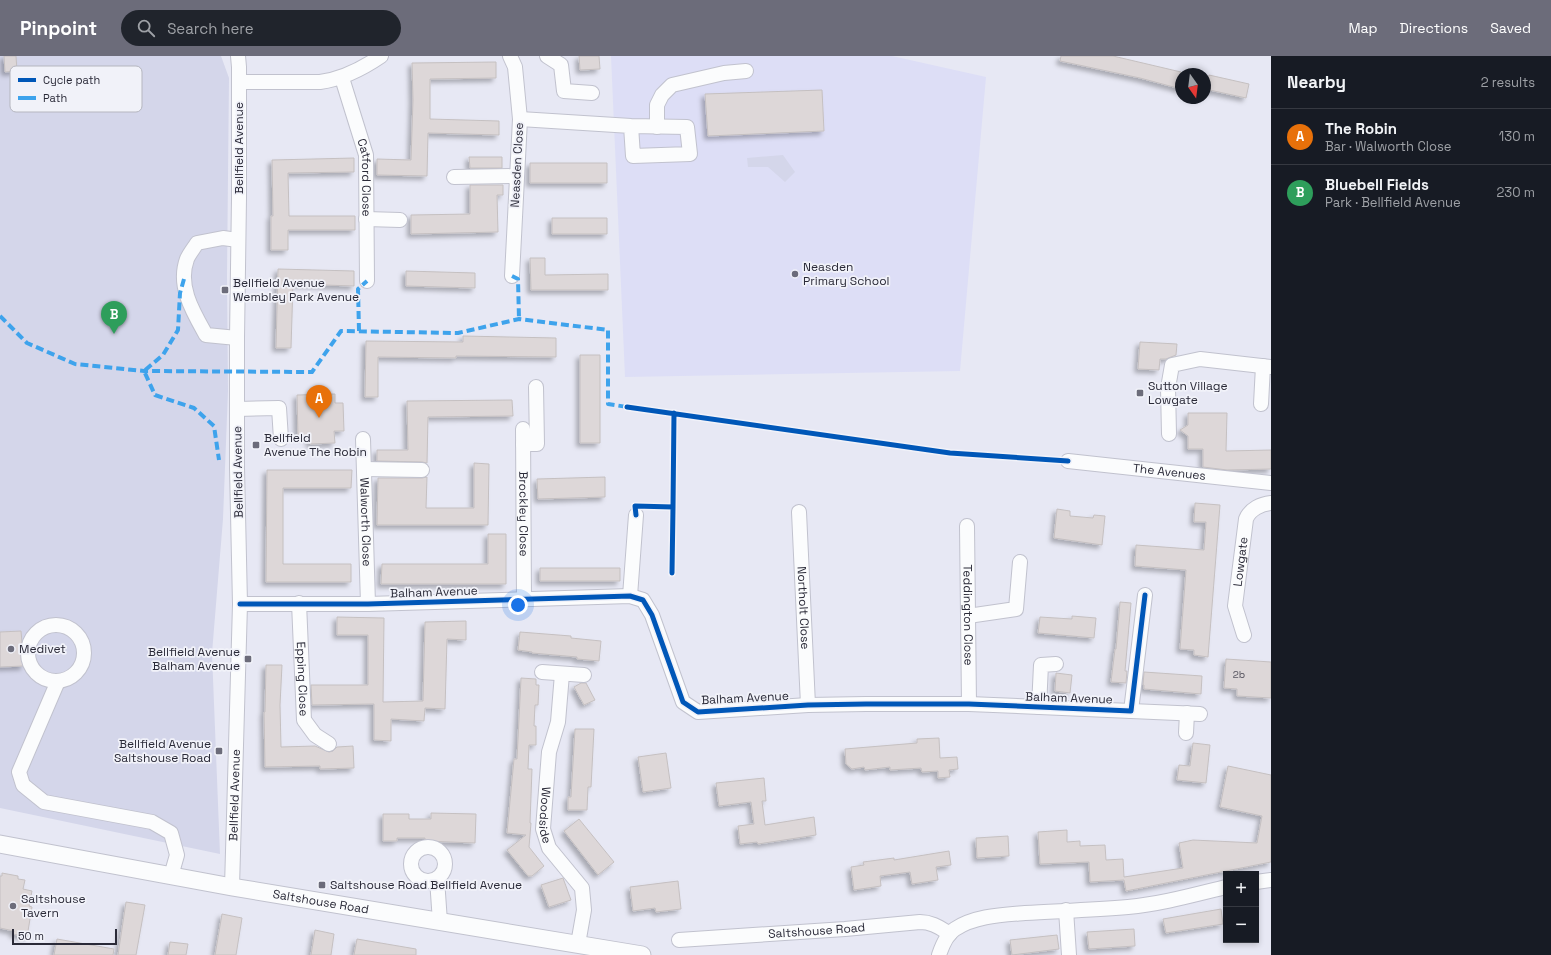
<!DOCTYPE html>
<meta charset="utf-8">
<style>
:root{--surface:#171b24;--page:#20242c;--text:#f1f3f6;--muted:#9ea1a6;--line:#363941;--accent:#6c6c7a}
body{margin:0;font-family:"Space Grotesk",sans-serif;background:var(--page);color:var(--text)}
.controls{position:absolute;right:12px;bottom:12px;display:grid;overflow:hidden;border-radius:0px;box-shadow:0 2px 6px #0003}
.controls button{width:36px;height:36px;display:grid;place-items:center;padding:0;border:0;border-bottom:1px solid var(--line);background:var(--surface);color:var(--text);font:20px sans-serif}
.compass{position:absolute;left:1175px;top:12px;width:36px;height:36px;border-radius:50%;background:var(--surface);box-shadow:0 2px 6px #0003;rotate:166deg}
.scale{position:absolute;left:12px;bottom:10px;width:105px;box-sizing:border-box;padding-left:4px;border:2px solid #2a2a38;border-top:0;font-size:11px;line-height:14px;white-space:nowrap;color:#2a2a38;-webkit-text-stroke:3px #f1f2f9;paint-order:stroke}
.you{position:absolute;left:518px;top:549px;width:14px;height:14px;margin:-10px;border:3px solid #fff;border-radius:50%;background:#1a73e8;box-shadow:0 0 0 6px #1a73e833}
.badge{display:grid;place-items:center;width:26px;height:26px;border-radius:50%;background:var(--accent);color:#fff;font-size:13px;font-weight:700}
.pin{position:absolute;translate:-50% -33px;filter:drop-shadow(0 1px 2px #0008)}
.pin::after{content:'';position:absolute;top:21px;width:14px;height:12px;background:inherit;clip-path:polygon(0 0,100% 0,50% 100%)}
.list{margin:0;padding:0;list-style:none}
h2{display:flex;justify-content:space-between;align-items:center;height:52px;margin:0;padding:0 16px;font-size:17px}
h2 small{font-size:13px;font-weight:400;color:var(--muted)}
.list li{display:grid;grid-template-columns:26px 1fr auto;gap:12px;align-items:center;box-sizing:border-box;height:56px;padding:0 16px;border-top:1px solid var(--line)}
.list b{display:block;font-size:15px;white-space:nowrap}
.list p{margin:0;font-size:13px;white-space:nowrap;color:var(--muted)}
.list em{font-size:13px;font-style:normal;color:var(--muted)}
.icon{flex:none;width:22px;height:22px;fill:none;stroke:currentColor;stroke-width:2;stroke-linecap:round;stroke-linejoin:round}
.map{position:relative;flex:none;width:1271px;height:899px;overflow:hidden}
header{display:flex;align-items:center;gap:24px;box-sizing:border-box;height:56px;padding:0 20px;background:var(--accent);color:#fff}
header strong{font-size:19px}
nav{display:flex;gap:22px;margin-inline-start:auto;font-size:14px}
.search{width:280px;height:36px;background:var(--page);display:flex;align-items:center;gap:10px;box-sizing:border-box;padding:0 14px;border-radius:22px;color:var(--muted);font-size:15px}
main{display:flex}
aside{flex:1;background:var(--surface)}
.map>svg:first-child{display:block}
.built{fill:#dddef6}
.green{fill:#d4d6ea}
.building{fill:#ddd7d8;stroke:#c5c0c1;filter:url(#shadow)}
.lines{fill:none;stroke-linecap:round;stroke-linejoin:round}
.minor-casing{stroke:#c1c2ce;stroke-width:16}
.major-casing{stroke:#c1c2ce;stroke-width:19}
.minor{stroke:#fbfcfd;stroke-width:14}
.major{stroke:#fbfcfd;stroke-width:17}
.quiet{stroke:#3ea3ec;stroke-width:4;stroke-dasharray:8 4;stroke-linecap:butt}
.cycleway-casing{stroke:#f1f2f9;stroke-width:8}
.cycleway{stroke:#0057b8;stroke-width:5}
.poi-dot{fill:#6c6c7a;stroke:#f1f2f9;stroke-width:1.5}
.labels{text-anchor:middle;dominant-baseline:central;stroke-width:3.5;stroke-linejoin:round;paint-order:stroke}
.number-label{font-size:10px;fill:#575560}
.street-label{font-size:12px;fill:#2a2a38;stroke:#f1f2f9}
.poi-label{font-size:12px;fill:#2a2a38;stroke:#f1f2f9;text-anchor:start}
.key{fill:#f1f2f9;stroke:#b5b6bf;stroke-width:1}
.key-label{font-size:11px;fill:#2a2a38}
</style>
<header>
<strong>Pinpoint</strong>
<div class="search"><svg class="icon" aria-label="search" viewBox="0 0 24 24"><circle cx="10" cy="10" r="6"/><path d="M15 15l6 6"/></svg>Search here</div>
<nav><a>Map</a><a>Directions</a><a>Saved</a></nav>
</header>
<main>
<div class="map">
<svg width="1271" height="899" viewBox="0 0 1271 899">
<defs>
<filter id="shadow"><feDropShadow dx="-3.5" dy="3.5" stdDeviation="2" flood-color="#0004"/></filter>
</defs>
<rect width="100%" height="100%" fill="#e7e8f4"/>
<path class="built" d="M611,0h281l94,21 -26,294 -335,6z"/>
<path class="green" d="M0,0h221l8,22 -2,198 1,115 -5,128 -11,134 8,201 -220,-46z
M783,99l12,17 -10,10 -17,-15h-20l-1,-9z"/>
<path class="building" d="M4,0h12l1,15 -12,1z
M579,0h20l1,13 -20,1z
M1061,0h52l68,16v17l-41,-11 -80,-17z
M496,6v16l-66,1v40l69,2v14l-71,-2 -1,43 -50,-1v-16l34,1 2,-60 -1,-37z
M1209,19l40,9 -3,14 -41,-9z
M822,34l2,41 -116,5 -3,-42z
M469,101h33v11h-32z
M354,102v14l-66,1 1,43h66v14h-67v20h-17v-34h2l-1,-56z
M530,107h77v20h-77z
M470,129h33v10h-6l1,37 -87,2v-19l59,-1z
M552,162h55v16h-55z
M530,202h15v17l63,-1v16h-77z
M278,213l76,2v15l-61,-2 -2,64h-15z
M406,215l69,2v15l-69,-2z
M463,280l93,2v19l-100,-1v2l-78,-1v40h-13l1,-56 97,1z
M1140,286l37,2 -1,11 -10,4h-6l-1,11 -21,-1z
M580,299h20v88h-20z
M335,338v9h8l1,28h-10l1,12 -25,1 -1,-8h-11l-1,-41z
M512,344l1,16 -85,1 -1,46 -5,-1 -45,-1v-11h31l-1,-49z
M1188,357h39l-1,38 45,-1v19l-44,1 -24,-3v-18h-15v-13l-8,-6 8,-5z
M474,407l15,1 -1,61h-111l1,-47h44l5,-1 -1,31h48z
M267,414h85l-1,18h-68v76h68v18h-85z
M605,421v20l-67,2 -1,-20z
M1195,447l25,2 -12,152 -14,-2v-5l-14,-1 6,-79 -51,-4 1,-21 68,5 2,-28h-12z
M1057,453l13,2v5l23,2 1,-3 11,1 -3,29 -48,-7z
M488,478h18v50h-125l1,-20h106z
M540,512h80v13h-80z
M1120,546l11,1 -6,68h2l-1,12 -15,-1 4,-33h1z
M1072,560l24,2 -2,20 -56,-5 2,-16 32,2z
M337,561l47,1 -1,84 40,-1 2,-79 41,-1v19l-19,-1 -2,70 -20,-1 -1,13 -33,-2v22l-17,-1v-36l-62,1 -1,-20h57v-50h-31z
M21,575l3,35 -24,1v-35z
M520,576l51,4v2l30,3 -2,20 -22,-2v-2l-45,-4v-1l-14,-2z
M1226,603l45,3v36l-34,-2v-7l-13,-1z
M266,609h16l-2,40 1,42 34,-1 14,6 4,-1 4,-4 16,-1 1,22 -34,1v-3l-55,1 -1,-55h1z
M1144,616l58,4 -1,18 -57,-5v-4h-1z
M1056,617l16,2 -2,18 -15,-2z
M521,622l15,1v6h3l-1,20h-3l-1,21h2v19h-7l-1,24h4l-2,54h1l-2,24 15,19 -12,10h-4l-21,-26 19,-15 -19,-2 7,-74h3z
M581,627h5l9,17 -11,5 -10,-18z
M575,673h19l-3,58h-3l-1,23h-19v-13h3z
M939,682l1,20 17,-1 1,12 -9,1 1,7 -12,1v-7l-16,1 -1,-4 -31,2v-3l-25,3 -1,-3 -12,2 -6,-5 -1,-15 72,-6v-4z
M1193,687l17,2 -4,38 -29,-3 2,-15 11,1z
M666,697l5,35 -28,4 -5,-35z
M1228,710l43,9v87l-145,29 -2,-11 -34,2 -1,-20 -49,2 -2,-32 29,-2v12l13,-1v5l25,-1 1,15 17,-1 1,18 59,-9 -4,-25 14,-3 64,3 5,-27 -42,-9z
M764,722l2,23h-4l3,24 49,-8 2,18 -58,9 -1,-2 -17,2 -2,-18 16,-2 -3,-22 -32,4 -3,-23z
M431,757l45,1 -1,29 -50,-2v-3h-28v3h-14v-27h26v5h22z
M579,763l35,43 -16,13 -34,-44z
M1008,780l1,20 -32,2 -1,-20z
M949,795l2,14 -15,2 2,13 -26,4 -2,-12 -30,4 1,10 -27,4 -3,-23 13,-2 -1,-3 31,-4v2z
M2,817l16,3v3l7,1 -2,9 9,2 -3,15 3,1 -5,30 -14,-3 1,-3 -14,-3v-52h2z
M563,822l8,22 -22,7 -8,-22z
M678,825l3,28 -25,3 -1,-4 -22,3 -3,-24z
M126,846l19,3 -9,50h-18z
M1221,853l2,15 -57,9 -3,-14z
M222,858l20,4 -6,37h-21z
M1134,873l1,17 -46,3 -2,-17z
M315,874l19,4 -3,21h-20z
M1057,879l2,14 -47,6 -2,-15z
M57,883l57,10 -1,6h-59z
M357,883l59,10v6h-62z
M170,886l18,2 -2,11h-18z"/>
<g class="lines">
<g class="minor-casing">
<g id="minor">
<path d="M510,0l5,11 5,52 -8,157"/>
<path d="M547,0l14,9 3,26 28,2"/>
<path id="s1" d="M342,22l24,77 1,126"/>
<path d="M239,26h81c23,-3 42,-13 61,-26"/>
<path d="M520,63l111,7 56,1 3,27 -57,2 -2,-30"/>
<path d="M657,71v-22l5,-10 10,-10 52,-12 22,-2"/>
<path d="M454,121l63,-1"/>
<path d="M366,163l34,1"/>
<path d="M237,282l-31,-3c-13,-23 -29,-49 -19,-76 2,-5 7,-11 10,-16l26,-5 15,2"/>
<path d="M1261,348l2,-38"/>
<path d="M237,353l42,-1 2,31"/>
<path id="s2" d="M523,373l1,171"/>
<path d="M1169,378l-1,-46 4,-23 28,-6 71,8"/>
<path id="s3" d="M363,383l5,165"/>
<path d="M523,388h14l-1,-57"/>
<path id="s4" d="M1068,405l203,22"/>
<path d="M364,413l58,1"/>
<path id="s5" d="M799,456l9,193"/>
<path id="s6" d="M967,470l2,178"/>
<path d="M630,540l6,-81"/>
<path id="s7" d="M299,547l5,117 11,15 14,9"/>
<path d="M240,548h128l262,-8 13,4 9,15 31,87 15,10 110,-7 58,-1h103l162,7 14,-116"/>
<path d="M968,560l48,-7 4,-47"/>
<circle cx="56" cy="597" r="28"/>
<path id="s8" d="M1244,579l-9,-29 11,-87c4,-10 15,-15 25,-16"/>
<path d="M542,616l42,3"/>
<path id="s9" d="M562,618l-4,48 -9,30 -6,77 6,19 33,40 2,22 -6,34"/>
<path d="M58,625l-39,91 4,13 21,17 108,20 19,11 6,22 -6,21"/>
<path d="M1039,651l2,-42 15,-1"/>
<path d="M1131,655l69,3"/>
<path d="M1186,677l1,-20"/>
<circle cx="428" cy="808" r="17"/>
<path d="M437,823l3,43"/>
<path d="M1256,826l15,-2"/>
<path id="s10" d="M232,831l8,-283 -3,-136v-130l2,-140v-131l-1,-11"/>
<path d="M1066,854l3,45"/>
<path id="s11" d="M679,884l166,-11 75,-7c12,0 20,6 30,12"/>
<path d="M939,899c3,-9 8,-21 16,-26 20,-13 46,-14 70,-16 34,-2 69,-3 103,-6 33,-3 65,-12 98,-20"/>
</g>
</g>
<g class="major-casing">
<g id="major">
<path id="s12" d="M0,788l232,43 410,68"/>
</g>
</g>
<use href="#minor" class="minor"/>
<use href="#major" class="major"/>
<path class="quiet" d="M512,220l6,3 1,40
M184,223l-4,14 -2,37 -15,25 -19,16 11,24 39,13 20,18 5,34
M0,260l27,27 48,21 69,7 168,1 29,-41 117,2 61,-14 89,11v74l19,3
M359,275l-1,-42 9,-8"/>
<g class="cycleway-casing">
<path id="cycleway" d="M627,351l323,46 118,8
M636,459l-1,-9 38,1 1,-94
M672,517l1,-66
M240,548h128l262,-8 13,4 9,15 31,87 15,10 110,-7 58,-1h103l162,7 14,-116"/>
</g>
<use href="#cycleway" class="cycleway"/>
</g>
<g class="poi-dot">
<circle cx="795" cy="218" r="4"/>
<rect x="221" y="230" width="8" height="8" rx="2"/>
<rect x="1136" y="333" width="8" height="8" rx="2"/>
<rect x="252" y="385" width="8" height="8" rx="2"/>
<circle cx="11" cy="593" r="4"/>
<rect x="244" y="599" width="8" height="8" rx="2"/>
<rect x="215" y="691" width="8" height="8" rx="2"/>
<rect x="318" y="825" width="8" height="8" rx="2"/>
<circle cx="13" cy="850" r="4"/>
</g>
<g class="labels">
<g class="number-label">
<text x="1239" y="618">2b</text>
</g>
<g class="street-label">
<text transform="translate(239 92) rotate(-90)">Bellfield Avenue</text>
<text transform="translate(517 109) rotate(-87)">Neasden Close</text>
<text stroke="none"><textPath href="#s1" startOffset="103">Catford Close</textPath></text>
<text transform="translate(238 416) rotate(-91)">Bellfield Avenue</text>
<text stroke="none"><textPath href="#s4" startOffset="102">The Avenues</textPath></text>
<text stroke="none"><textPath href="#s2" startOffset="85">Brockley Close</textPath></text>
<text stroke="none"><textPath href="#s3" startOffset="83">Walworth Close</textPath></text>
<text stroke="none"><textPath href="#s8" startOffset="75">Lowgate</textPath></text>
<text transform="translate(434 536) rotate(-2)">Balham Avenue</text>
<text stroke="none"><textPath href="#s5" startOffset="96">Northolt Close</textPath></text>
<text stroke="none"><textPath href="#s6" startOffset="89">Teddington Close</textPath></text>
<text stroke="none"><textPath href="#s7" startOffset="76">Epping Close</textPath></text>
<text transform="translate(745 642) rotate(-3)">Balham Avenue</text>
<text transform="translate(1069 642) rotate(2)">Balham Avenue</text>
<text stroke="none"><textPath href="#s10" startOffset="92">Bellfield Avenue</textPath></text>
<text stroke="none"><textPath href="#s9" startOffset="143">Woodside</textPath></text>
<text stroke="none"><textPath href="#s12" startOffset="326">Saltshouse Road</textPath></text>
<text stroke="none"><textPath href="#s11" startOffset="138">Saltshouse Road</textPath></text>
</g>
<g class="poi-label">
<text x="803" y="211">Neasden<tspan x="803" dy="14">Primary School</tspan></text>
<text x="233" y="227">Bellfield Avenue<tspan x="233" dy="14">Wembley Park Avenue</tspan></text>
<text x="1148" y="330">Sutton Village<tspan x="1148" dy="14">Lowgate</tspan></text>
<text x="264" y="382">Bellfield<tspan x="264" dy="14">Avenue The Robin</tspan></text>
<text x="19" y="593">Medivet</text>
<text x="240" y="596" text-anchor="end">Bellfield Avenue<tspan x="240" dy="14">Balham Avenue</tspan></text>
<text x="211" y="688" text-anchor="end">Bellfield Avenue<tspan x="211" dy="14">Saltshouse Road</tspan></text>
<text x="330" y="829">Saltshouse Road Bellfield Avenue</text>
<text x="21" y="843">Saltshouse<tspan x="21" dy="14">Tavern</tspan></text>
</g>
</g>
<rect x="10" y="10" width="132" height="46" rx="6" class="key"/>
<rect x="18" y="22" width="18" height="4" fill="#0057b8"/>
<rect x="18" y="40" width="18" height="4" fill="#3ea3ec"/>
<g class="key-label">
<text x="43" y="28">Cycle path</text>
<text x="43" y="46">Path</text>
</g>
</svg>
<div class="controls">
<button>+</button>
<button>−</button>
</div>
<svg class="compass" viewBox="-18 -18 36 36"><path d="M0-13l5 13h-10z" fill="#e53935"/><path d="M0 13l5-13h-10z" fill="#9ea1a6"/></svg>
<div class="scale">50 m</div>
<div class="you"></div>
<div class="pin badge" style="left:319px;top:362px;background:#e8710a">A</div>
<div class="pin badge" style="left:114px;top:278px;background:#2e9e5b">B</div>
</div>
<aside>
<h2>Nearby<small>2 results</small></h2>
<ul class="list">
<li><span class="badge" style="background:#e8710a">A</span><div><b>The Robin</b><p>Bar · Walworth Close</p></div><em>130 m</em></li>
<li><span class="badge" style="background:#2e9e5b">B</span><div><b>Bluebell Fields</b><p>Park · Bellfield Avenue</p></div><em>230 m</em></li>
</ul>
</aside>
</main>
